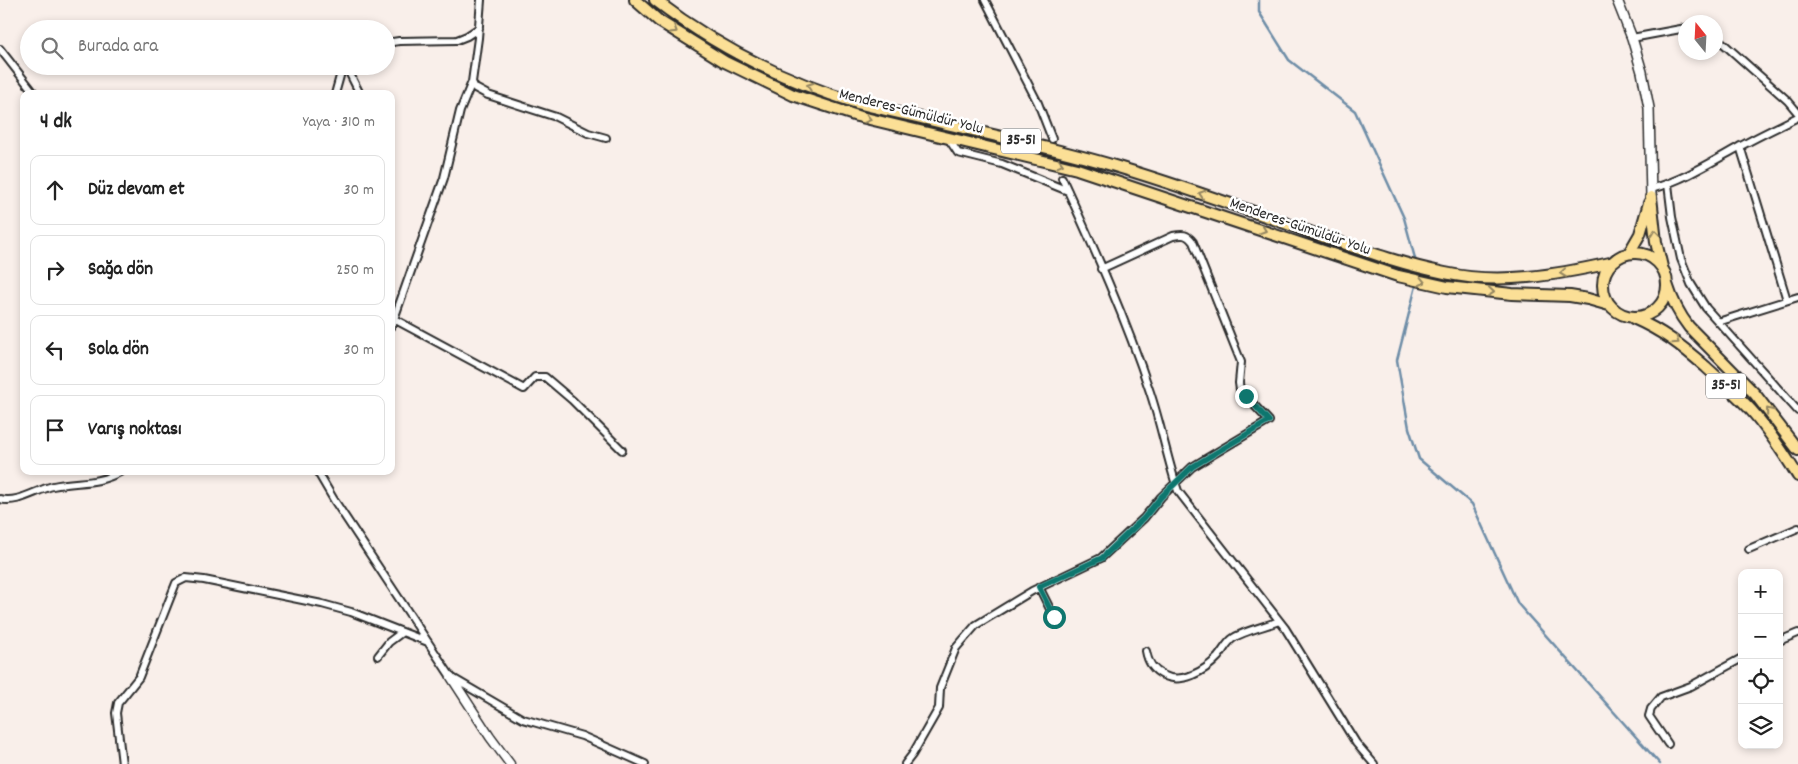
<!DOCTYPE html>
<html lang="tr">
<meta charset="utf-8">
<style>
:root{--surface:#fff;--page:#f2f2f2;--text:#222;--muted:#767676;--line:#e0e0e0}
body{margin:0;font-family:Dekko,sans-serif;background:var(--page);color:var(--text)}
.controls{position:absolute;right:15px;bottom:15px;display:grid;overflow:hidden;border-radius:10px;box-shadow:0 2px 8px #0003}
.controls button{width:45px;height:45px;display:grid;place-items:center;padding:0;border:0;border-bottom:1px solid var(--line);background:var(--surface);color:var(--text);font:25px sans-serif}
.compass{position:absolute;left:1678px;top:15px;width:45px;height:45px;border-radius:50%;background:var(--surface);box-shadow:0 2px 8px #0003;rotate:342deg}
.stop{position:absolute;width:15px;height:15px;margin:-11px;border:4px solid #0f766e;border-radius:50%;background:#fff}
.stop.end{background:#0f766e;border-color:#fff;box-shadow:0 1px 5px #0008}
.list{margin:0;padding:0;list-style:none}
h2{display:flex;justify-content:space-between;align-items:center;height:65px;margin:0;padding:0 20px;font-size:21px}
h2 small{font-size:16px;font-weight:400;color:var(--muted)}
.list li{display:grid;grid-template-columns:32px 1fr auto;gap:15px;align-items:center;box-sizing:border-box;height:70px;margin:0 10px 10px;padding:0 10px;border:1px solid var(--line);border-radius:10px}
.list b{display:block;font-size:19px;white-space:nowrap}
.list em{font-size:16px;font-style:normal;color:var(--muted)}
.icon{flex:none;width:28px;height:28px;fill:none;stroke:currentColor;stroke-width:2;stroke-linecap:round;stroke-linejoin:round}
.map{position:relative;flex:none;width:1798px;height:764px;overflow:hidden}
.search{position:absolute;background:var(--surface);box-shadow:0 2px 8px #0003;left:20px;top:20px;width:375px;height:55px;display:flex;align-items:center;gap:12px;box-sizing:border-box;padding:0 18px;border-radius:28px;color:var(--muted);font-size:19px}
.panel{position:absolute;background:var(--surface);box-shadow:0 2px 8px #0003;left:20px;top:90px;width:375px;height:385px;border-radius:10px}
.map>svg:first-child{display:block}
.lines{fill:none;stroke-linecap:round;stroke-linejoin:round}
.stream{stroke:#6e8da7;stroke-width:2.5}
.minor-tunnel{stroke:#d0c8c4;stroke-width:6;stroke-dasharray:6 3;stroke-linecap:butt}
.minor-casing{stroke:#2b2b2b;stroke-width:10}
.tertiary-casing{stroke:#2b2b2b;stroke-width:11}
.secondary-casing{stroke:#2b2b2b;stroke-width:12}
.primary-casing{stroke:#2b2b2b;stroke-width:14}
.minor{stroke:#fff;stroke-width:6}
.tertiary{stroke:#fff;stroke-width:8}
.secondary{stroke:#fff;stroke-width:9}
.primary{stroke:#fbdf96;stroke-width:10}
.oneway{stroke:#938560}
.route{stroke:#0f766e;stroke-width:6}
.labels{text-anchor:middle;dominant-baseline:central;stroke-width:5;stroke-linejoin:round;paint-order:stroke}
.shield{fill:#fff;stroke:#6b6b6b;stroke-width:1}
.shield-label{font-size:15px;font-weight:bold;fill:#2b2b2b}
.street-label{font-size:16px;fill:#2b2b2b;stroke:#fff}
</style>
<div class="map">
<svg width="1798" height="764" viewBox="0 0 1798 764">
<rect width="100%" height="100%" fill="#f9efea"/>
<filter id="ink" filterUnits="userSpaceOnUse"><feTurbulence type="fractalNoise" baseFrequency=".02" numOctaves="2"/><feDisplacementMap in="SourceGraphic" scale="10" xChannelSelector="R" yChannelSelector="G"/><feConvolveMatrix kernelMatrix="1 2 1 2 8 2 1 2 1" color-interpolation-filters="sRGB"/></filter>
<g filter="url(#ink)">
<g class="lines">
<path class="stream" d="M1259,0v12l30,48 66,51 49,107 12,44
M1417,282l-20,78 12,68 10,31 53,45 46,100 142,160"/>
<path class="minor-tunnel" d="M1052,139l10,39"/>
<g class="minor-casing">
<path id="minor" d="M481,0l-3,38 -6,44 3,6 13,7 68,22 32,16 18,5
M985,0l53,103 14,36
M1716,37l72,64 10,12
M1632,38l54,-10
M386,43l13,-2 58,-1 10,-4 12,-8
M0,49l35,45
M346,66l14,28
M335,94l5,-18 -3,-10
M948,138l10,15 44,11 66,27
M1740,146l47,154
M1062,178c32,70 64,141 88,214 11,33 17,66 28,99l107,137 71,115 18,21
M1668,184l4,33 9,42 10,25 15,24 92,103
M1651,189c32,-9 59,-26 88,-42 19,-11 39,-20 59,-30
M394,319l50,-141 16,-67 12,-29
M1718,322l80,-25
M391,326l3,-7 130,70 11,-12h10l27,23 50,50
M317,471l17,29 117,177 72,42 59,17 63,28
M0,499c17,5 36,-9 53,-13 26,-6 42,0 69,-15
M1749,549l49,-21
M1039,587l15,30
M1779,641l19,-8
M1146,651c2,12 7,19 17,24 18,10 42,-4 55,-18 5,-6 8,-13 14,-18 10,-8 35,-13 47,-18
M378,656l11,-14 12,-9
M1668,744l-19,-28 2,-7 10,-12 30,-11 51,-28
M122,764l-6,-51 2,-10 21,-26 37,-94 10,-5 18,2 118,24 29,8 77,30
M905,764l7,-9 27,-47 1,-20 16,-40 20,-23 56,-34 69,-33 43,-40 17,-21 31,-30 77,-46 -29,-31 -1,-7 2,-21 -48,-120c-6,-8 -10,-8 -20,-6l-72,33"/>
</g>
<g class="tertiary-casing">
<path id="tertiary" d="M451,677l39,60 20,27"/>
</g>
<g class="secondary-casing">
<path id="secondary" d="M1617,0l15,38 10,34 7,36 2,89"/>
</g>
<g class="primary-casing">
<path id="primary" d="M635,0l24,21 66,41 68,33 64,21 220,53 321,107 49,11 65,7 58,2 18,3 21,6
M655,0c60,46 130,81 202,103 23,6 46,11 69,16 64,16 129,29 192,48 64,19 128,42 192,65 44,15 89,32 135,41 54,12 112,2 165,-10
M1651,197l5,45 6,25
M1603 285a32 32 0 1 1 64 0a32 32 0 1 1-64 0Z
M1629,253l11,-19 9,-31
M1667,284c5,16 11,29 22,43l66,67 43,56
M1633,318c30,13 49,28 73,49 15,14 31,28 45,43 18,20 33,44 47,66"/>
</g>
<use href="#minor" class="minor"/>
<use href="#tertiary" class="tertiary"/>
<use href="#secondary" class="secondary"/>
<use href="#primary" class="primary"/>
</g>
<defs><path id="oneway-chevron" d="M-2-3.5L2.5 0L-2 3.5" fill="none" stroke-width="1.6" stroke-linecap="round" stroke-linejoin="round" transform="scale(1.25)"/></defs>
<g class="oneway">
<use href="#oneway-chevron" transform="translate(674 30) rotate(32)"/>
<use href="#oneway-chevron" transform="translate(810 86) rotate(-160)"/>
<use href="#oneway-chevron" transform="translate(868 119) rotate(14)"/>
<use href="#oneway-chevron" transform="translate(1060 164) rotate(15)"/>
<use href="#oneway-chevron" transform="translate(1202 194) rotate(-162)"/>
<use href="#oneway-chevron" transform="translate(1263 230) rotate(19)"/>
<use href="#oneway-chevron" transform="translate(1655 233) rotate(-97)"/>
<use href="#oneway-chevron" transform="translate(1563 273) rotate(174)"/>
<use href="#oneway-chevron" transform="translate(1422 282) rotate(13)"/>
<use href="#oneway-chevron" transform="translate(1491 292) rotate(6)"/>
<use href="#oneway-chevron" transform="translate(1676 341) rotate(35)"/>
<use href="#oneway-chevron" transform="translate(1769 411) rotate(-129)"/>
</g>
</g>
<g class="lines" filter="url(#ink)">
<path class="route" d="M1054,617l-15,-30 63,-29 42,-40 17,-21 31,-30 77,-46 -23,-25"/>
</g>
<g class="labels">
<g class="shield">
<rect x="1001" y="128.5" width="40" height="25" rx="4"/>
<rect x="1706" y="373.5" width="40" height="25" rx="4"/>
</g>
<g class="shield-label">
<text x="1021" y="141">35-51</text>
<text x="1726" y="386">35-51</text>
</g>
<g class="street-label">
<text transform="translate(911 112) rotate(14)">Menderes-Gümüldür Yolu</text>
<text transform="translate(1300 227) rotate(19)">Menderes-Gümüldür Yolu</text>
</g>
</g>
</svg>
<div class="controls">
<button>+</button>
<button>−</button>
<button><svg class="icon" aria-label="locate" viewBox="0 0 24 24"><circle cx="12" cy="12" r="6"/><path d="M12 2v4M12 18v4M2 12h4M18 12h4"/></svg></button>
<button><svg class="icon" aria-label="layers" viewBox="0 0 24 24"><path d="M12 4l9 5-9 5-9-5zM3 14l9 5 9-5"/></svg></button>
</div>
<svg class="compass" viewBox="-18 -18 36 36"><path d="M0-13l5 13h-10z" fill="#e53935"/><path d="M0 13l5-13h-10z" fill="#767676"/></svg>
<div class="stop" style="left:1054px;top:617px"></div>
<div class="stop end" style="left:1246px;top:396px"></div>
<div class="search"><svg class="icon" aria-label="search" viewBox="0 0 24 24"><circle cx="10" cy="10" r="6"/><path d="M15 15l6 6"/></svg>Burada ara</div>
<section class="panel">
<h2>4 dk<small>Yaya · 310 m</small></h2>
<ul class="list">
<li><svg class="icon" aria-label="ahead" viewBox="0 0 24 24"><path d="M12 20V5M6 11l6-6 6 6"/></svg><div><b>Düz devam et</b></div><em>30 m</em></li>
<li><svg class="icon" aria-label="right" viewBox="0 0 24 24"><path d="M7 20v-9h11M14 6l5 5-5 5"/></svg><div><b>Sağa dön</b></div><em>250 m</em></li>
<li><svg class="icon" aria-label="left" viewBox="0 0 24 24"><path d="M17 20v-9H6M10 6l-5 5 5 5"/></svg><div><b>Sola dön</b></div><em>30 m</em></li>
<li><svg class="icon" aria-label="arrive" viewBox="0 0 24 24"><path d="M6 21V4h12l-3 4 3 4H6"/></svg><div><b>Varış noktası</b></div></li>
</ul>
</section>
</div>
